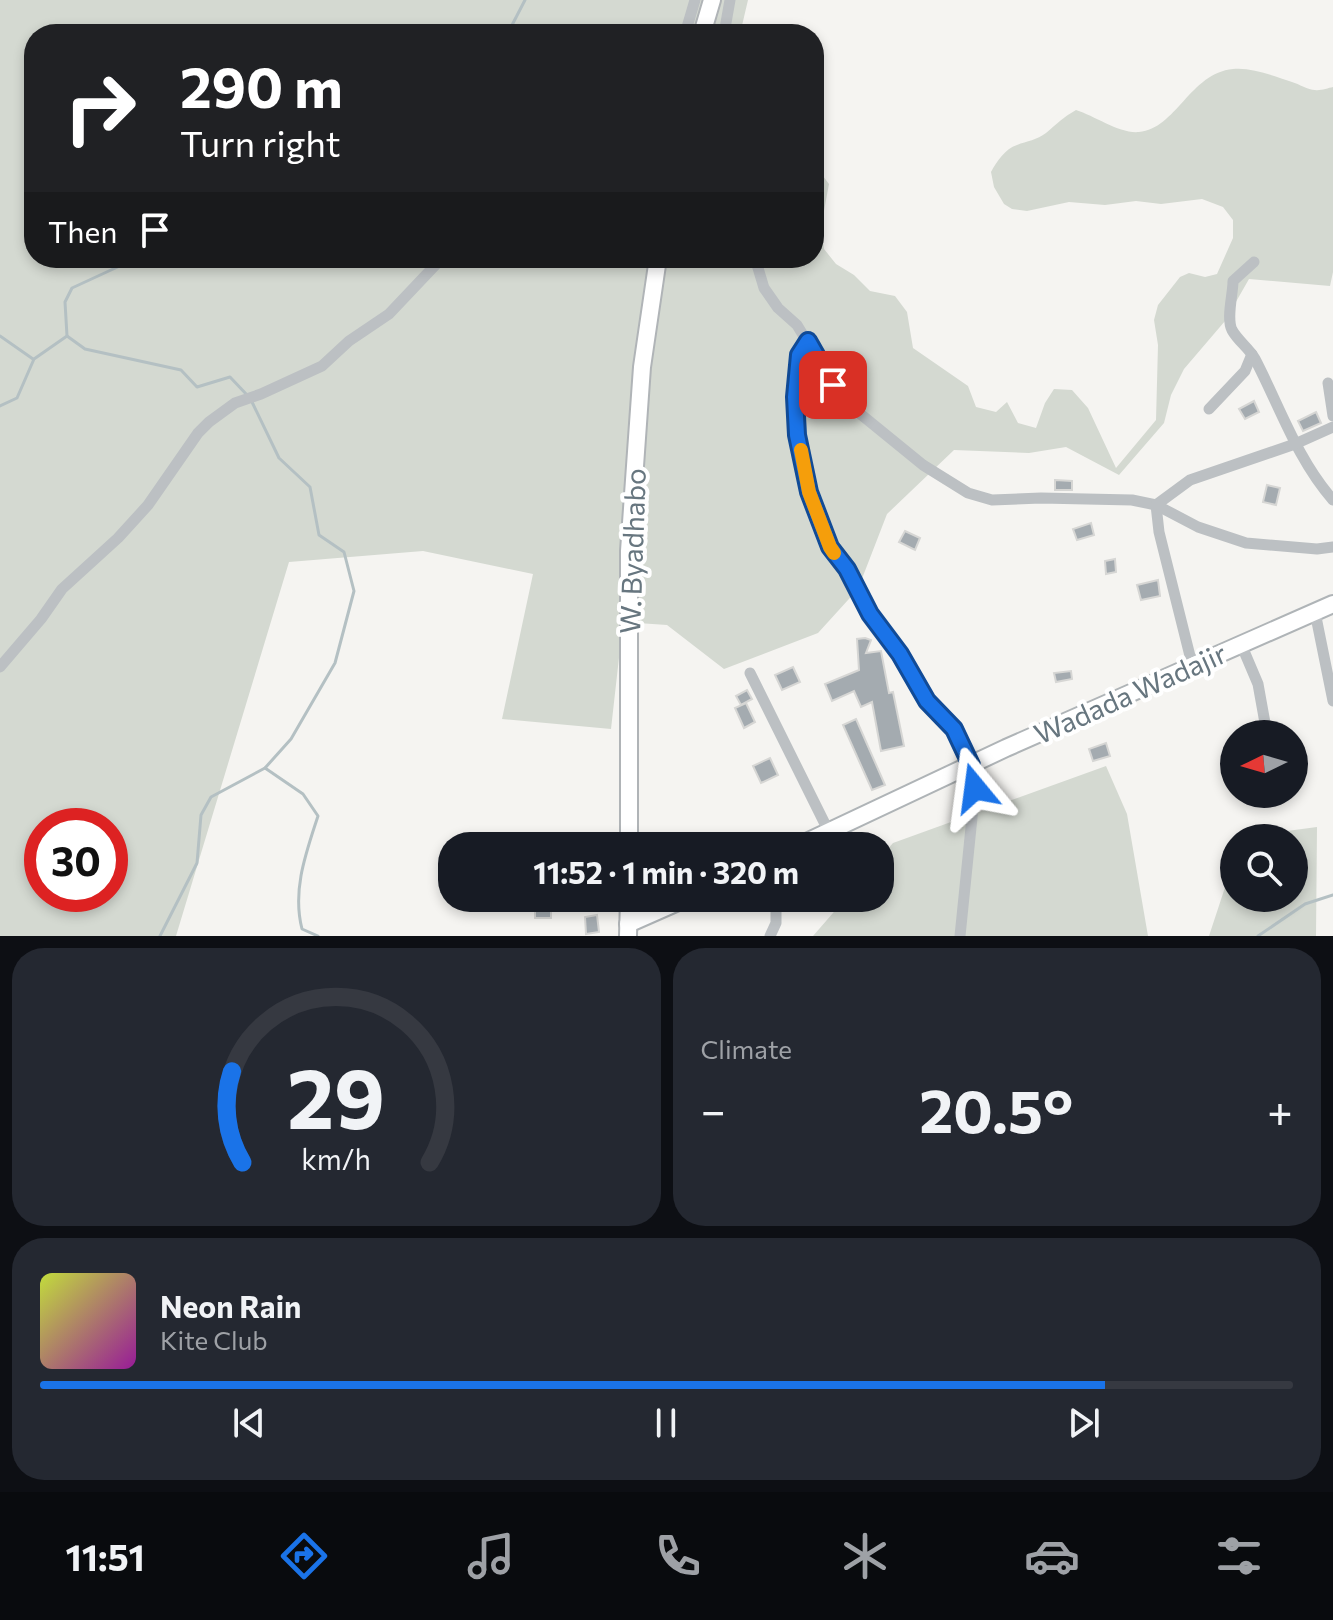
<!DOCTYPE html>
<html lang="en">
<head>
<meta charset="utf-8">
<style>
  body { margin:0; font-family:Commissioner,sans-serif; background:#242831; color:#f1f3f6; height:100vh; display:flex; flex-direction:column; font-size:30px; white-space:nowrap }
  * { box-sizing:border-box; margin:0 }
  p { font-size:26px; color:#9ea1a6 }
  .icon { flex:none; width:44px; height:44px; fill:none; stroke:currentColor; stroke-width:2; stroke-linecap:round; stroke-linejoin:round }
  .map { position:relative; height:936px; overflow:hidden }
  .drawer { display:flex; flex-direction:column; gap:12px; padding:12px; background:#0d0f14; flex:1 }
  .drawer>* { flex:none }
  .guide { position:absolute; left:24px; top:24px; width:800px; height:244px; border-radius:32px; box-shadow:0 4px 12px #0003; background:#202124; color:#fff; overflow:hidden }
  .needle { width:52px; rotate:265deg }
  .fabs { position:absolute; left:1220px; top:720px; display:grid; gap:16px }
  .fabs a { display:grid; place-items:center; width:88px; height:88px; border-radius:50%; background:#171b24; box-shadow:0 4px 12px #0003; font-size:40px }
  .speed { position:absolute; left:24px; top:808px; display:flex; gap:16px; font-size:40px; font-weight:700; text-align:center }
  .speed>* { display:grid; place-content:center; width:104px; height:104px; border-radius:50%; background:#171b24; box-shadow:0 4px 12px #0003; line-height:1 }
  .speed .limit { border:12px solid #d22; background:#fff; color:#111 }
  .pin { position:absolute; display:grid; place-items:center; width:68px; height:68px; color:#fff; margin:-34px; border-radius:16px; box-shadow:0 4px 12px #0006 }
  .me { position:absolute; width:88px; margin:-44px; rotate:344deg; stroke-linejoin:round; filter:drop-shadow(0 0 6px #0008) }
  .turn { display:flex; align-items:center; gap:28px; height:168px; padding:0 24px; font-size:36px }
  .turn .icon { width:104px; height:104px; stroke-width:2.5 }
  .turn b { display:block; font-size:56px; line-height:68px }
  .then { display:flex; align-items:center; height:76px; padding:0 24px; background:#0003; gap:16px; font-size:30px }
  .big { font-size:60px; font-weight:700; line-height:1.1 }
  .drawer .card { flex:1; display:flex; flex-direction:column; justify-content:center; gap:12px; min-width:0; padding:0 28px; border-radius:32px; background:#242831 }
  .drawer .dial { align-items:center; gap:0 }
  .dial svg { height:208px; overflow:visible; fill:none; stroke:#363941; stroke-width:7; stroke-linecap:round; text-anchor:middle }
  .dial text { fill:#f1f3f6; stroke:none }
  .song { display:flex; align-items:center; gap:24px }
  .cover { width:96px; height:96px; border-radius:12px; background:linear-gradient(135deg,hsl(70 70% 55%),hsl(300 70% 35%)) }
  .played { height:8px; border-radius:4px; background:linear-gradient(90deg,#1a73e8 85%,#363941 85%) }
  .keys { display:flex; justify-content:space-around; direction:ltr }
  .heat { display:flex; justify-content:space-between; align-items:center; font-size:44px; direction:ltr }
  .drawer .tiles { flex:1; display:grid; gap:12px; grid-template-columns:1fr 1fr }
  .card:last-child { grid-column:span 2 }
  .trip { position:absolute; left:438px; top:832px; width:456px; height:80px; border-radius:32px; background:#171b24; box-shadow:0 4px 12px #0003; font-weight:700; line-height:80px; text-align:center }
  .menu { display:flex; height:128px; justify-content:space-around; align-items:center; background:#090b0e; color:#9ea1a6 }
  .menu .icon { width:56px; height:56px }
  .menu .on { color:#1a73e8 }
  .menu b { font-size:36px; color:#f1f3f6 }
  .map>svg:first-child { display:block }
</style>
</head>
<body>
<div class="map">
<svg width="1333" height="936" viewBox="0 0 1333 936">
  <rect width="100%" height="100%" fill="#f5f4f1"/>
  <g fill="#d4d9d1" fill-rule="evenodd">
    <path d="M0,0H748L740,34H34V258H814V172H820L829,184L821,227L824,249L836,264L854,275L870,291L895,296L907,312L913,348L968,386L976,407L996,412L1007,402L1018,423L1036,428L1045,403L1054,389L1072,390L1088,408L1116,468L1156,420L1158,345L1154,320L1158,305L1180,277L1189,273L1205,277L1217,274L1233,238V220L1223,207L1202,199L1161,204L1136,201L1105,205L1069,202L1027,211L1012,209L1004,204L994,187L991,172C997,161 1005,149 1017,145C1027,141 1037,140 1046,133C1058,123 1062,118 1076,110C1095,116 1120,134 1139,132C1176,129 1190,73 1233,69C1251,67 1274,76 1292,82C1299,84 1308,90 1315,90C1320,91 1328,88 1333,87V272L1330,286L1249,279L1225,321L1184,369L1171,395L1164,423L1119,475L1066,447L1029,453L954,450L887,514L858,589L818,633L724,669L667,625L623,622L611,729L502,719L533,574L423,551L289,562L176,936H0ZM42,826H110V894H42Z"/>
    <polygon points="1106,766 1127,814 1148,936 813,936 846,898 880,898 880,858 893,843"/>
    <polygon points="1317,827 1316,936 1209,936 1234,860 1234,898 1294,898 1294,838 1241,837"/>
  </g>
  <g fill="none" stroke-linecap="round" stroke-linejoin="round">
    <g stroke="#b4c0c3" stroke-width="3">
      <polyline points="408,34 437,26 480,34"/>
      <polyline points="498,34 510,29 525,0"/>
      <polyline points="0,336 33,359"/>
      <polyline points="67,336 85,349 181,370 197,387 230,377 248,396"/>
      <polyline points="0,406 17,398 34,359 67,336 65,302 72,288 124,264 128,258"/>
      <path d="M265,768L303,794L318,816C306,853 292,890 302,929L318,936"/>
      <polyline points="160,936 197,863 201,815 211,797 265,768 291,739 335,663 354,591 344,552 319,535 310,487 279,458 252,402"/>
      <polyline points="1258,936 1305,904 1333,895"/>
    </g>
  </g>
  <g fill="#a4abb0" stroke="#d6d6d4" stroke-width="2">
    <polygon points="1254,401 1259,412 1245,419 1239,409"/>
    <polygon points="1316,412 1321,423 1303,431 1298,421"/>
    <polygon points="1055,480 1072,481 1072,490 1055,490"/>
    <polygon points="1267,485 1280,488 1276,505 1263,502"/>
    <polygon points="1091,523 1094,535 1077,540 1073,529"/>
    <polygon points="905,531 920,538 915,550 899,542"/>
    <polygon points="1115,559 1116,572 1106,574 1105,561"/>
    <polygon points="1158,580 1160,596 1141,600 1137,585"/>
    <polygon points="865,638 871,640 866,653 881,651 889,693 893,692 904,746 881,751 872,702 861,707 854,691 832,701 825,684 859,670 857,639"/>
    <polygon points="793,667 800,682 782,690 775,675"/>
    <polygon points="1071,671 1072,679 1056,682 1054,673"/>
    <polygon points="747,690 752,699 741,705 736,696"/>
    <polygon points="746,703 755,722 744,728 735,708"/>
    <polygon points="856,719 885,785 872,790 843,725"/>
    <polygon points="1106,743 1110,756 1093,761 1089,749"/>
    <polygon points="770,758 778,775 761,783 753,766"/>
    <rect x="535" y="908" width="16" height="10"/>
    <polygon points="597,915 599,932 586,934 585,917"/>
  </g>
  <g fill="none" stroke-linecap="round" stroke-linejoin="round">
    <g stroke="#afb4b7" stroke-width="20">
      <g id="secondary">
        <polyline points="798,846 1006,748 1333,604"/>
        <polyline points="628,924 687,898"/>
      </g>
    </g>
    <g stroke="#b0b4b7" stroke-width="20">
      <g id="primary">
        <polyline points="702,34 712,0"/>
        <polyline points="629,846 629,551 642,367 658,258"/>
        <polyline points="628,936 629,898"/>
      </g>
    </g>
    <g stroke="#bcc0c3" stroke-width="11">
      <polyline points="685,34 695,0"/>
      <polyline points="724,34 730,0"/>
      <polyline points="755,258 764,288 778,308 797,325 842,399 923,465 968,493 992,500 1041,498 1132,500 1156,505 1198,527 1246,543 1317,549 1333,547"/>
      <path d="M1254,262L1233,281C1233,295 1226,318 1232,330C1238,341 1249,348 1255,359C1280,407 1297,459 1333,500"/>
      <polyline points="808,341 799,355 798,369 795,397 797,435 809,492 830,547 847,569 870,614 900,654 927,701 954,729 971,765 975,788 960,936"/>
      <polyline points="1328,383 1333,416"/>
      <polyline points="1209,409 1245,371 1252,354"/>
      <polyline points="1315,612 1333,701"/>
      <polyline points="1241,644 1258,684 1267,734"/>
      <polyline points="1192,664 1159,532 1156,505 1190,480 1295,444 1333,427"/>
      <polyline points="0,667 41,619 62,589 118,538 148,505 198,433 209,422 235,403 261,394 322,366 349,341 389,314 442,258"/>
      <polyline points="750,673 829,832"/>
      <polyline points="770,936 776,923 776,898"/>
    </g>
    <use href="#secondary" stroke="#fff" stroke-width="16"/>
    <use href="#primary" stroke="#fff" stroke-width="16"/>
  </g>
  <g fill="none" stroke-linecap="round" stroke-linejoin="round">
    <g stroke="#114b97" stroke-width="20">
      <polyline id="route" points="833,385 808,341 799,355 795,397 797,435 809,492 830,547 847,569 870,614 900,654 927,701 954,729 971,765 975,788"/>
    </g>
    <use href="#route" stroke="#1a73e8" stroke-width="14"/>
    <polyline stroke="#f59e0b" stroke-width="14" points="801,450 809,492 830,547 834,553"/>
  </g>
  <g text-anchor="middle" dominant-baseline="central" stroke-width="8" stroke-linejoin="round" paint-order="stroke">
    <g font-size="28" fill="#67767f" stroke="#fff">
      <text transform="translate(632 551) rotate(-88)">W. Byadhabo</text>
      <text transform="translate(1130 693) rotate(-24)">Wadada Wadajir</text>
    </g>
  </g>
</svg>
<div class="fabs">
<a><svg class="needle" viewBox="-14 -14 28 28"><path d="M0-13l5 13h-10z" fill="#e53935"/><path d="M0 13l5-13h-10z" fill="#9ea1a6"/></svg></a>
<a><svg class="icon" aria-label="search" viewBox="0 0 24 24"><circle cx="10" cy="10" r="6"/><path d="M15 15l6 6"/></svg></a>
</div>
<div class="speed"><div class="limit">30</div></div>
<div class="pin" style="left:833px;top:385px;background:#d93025"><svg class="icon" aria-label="arrive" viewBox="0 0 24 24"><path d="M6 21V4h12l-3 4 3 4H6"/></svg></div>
<svg class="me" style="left:975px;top:788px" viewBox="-20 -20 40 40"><path d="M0-17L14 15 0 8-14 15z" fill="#1a73e8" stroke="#fff" stroke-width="4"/></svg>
<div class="trip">11:52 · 1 min · 320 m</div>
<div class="guide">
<div class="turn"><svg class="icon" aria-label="right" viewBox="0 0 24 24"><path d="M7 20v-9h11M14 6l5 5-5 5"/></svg><div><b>290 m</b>Turn right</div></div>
<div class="then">Then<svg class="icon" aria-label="arrive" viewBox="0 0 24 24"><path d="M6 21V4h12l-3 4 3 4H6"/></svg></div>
</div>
</div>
<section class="drawer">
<div class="tiles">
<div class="card dial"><svg viewBox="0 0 100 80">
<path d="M14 69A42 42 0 1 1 86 69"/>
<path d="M14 69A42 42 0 0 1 10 34" stroke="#1a73e8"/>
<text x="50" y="56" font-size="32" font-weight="700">29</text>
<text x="50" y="72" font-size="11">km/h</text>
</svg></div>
<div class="card"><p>Climate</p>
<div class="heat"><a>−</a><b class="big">20.5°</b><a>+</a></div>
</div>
<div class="card">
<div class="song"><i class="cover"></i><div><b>Neon Rain</b><p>Kite Club</p></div></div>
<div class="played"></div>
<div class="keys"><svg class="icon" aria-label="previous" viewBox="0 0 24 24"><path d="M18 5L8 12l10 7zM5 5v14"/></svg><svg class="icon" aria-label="pause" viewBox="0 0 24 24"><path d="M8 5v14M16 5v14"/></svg><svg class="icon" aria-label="next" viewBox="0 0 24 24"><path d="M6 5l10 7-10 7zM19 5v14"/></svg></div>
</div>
</div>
</section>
<nav class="menu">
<b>11:51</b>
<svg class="icon on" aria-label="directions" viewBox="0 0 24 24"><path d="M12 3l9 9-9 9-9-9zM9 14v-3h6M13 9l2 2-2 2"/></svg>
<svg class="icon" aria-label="music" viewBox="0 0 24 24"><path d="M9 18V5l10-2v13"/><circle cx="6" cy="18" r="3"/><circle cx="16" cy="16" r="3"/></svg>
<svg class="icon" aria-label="phone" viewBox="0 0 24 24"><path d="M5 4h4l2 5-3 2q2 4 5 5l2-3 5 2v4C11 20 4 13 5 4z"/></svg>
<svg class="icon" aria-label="climate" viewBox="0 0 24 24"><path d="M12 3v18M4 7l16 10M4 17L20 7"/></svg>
<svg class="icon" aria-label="car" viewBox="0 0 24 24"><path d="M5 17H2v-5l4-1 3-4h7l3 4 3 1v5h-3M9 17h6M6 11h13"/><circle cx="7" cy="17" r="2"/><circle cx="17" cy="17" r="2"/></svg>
<svg class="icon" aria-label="filters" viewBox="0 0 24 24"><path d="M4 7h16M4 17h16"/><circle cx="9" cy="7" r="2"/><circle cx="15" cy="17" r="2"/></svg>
</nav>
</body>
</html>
